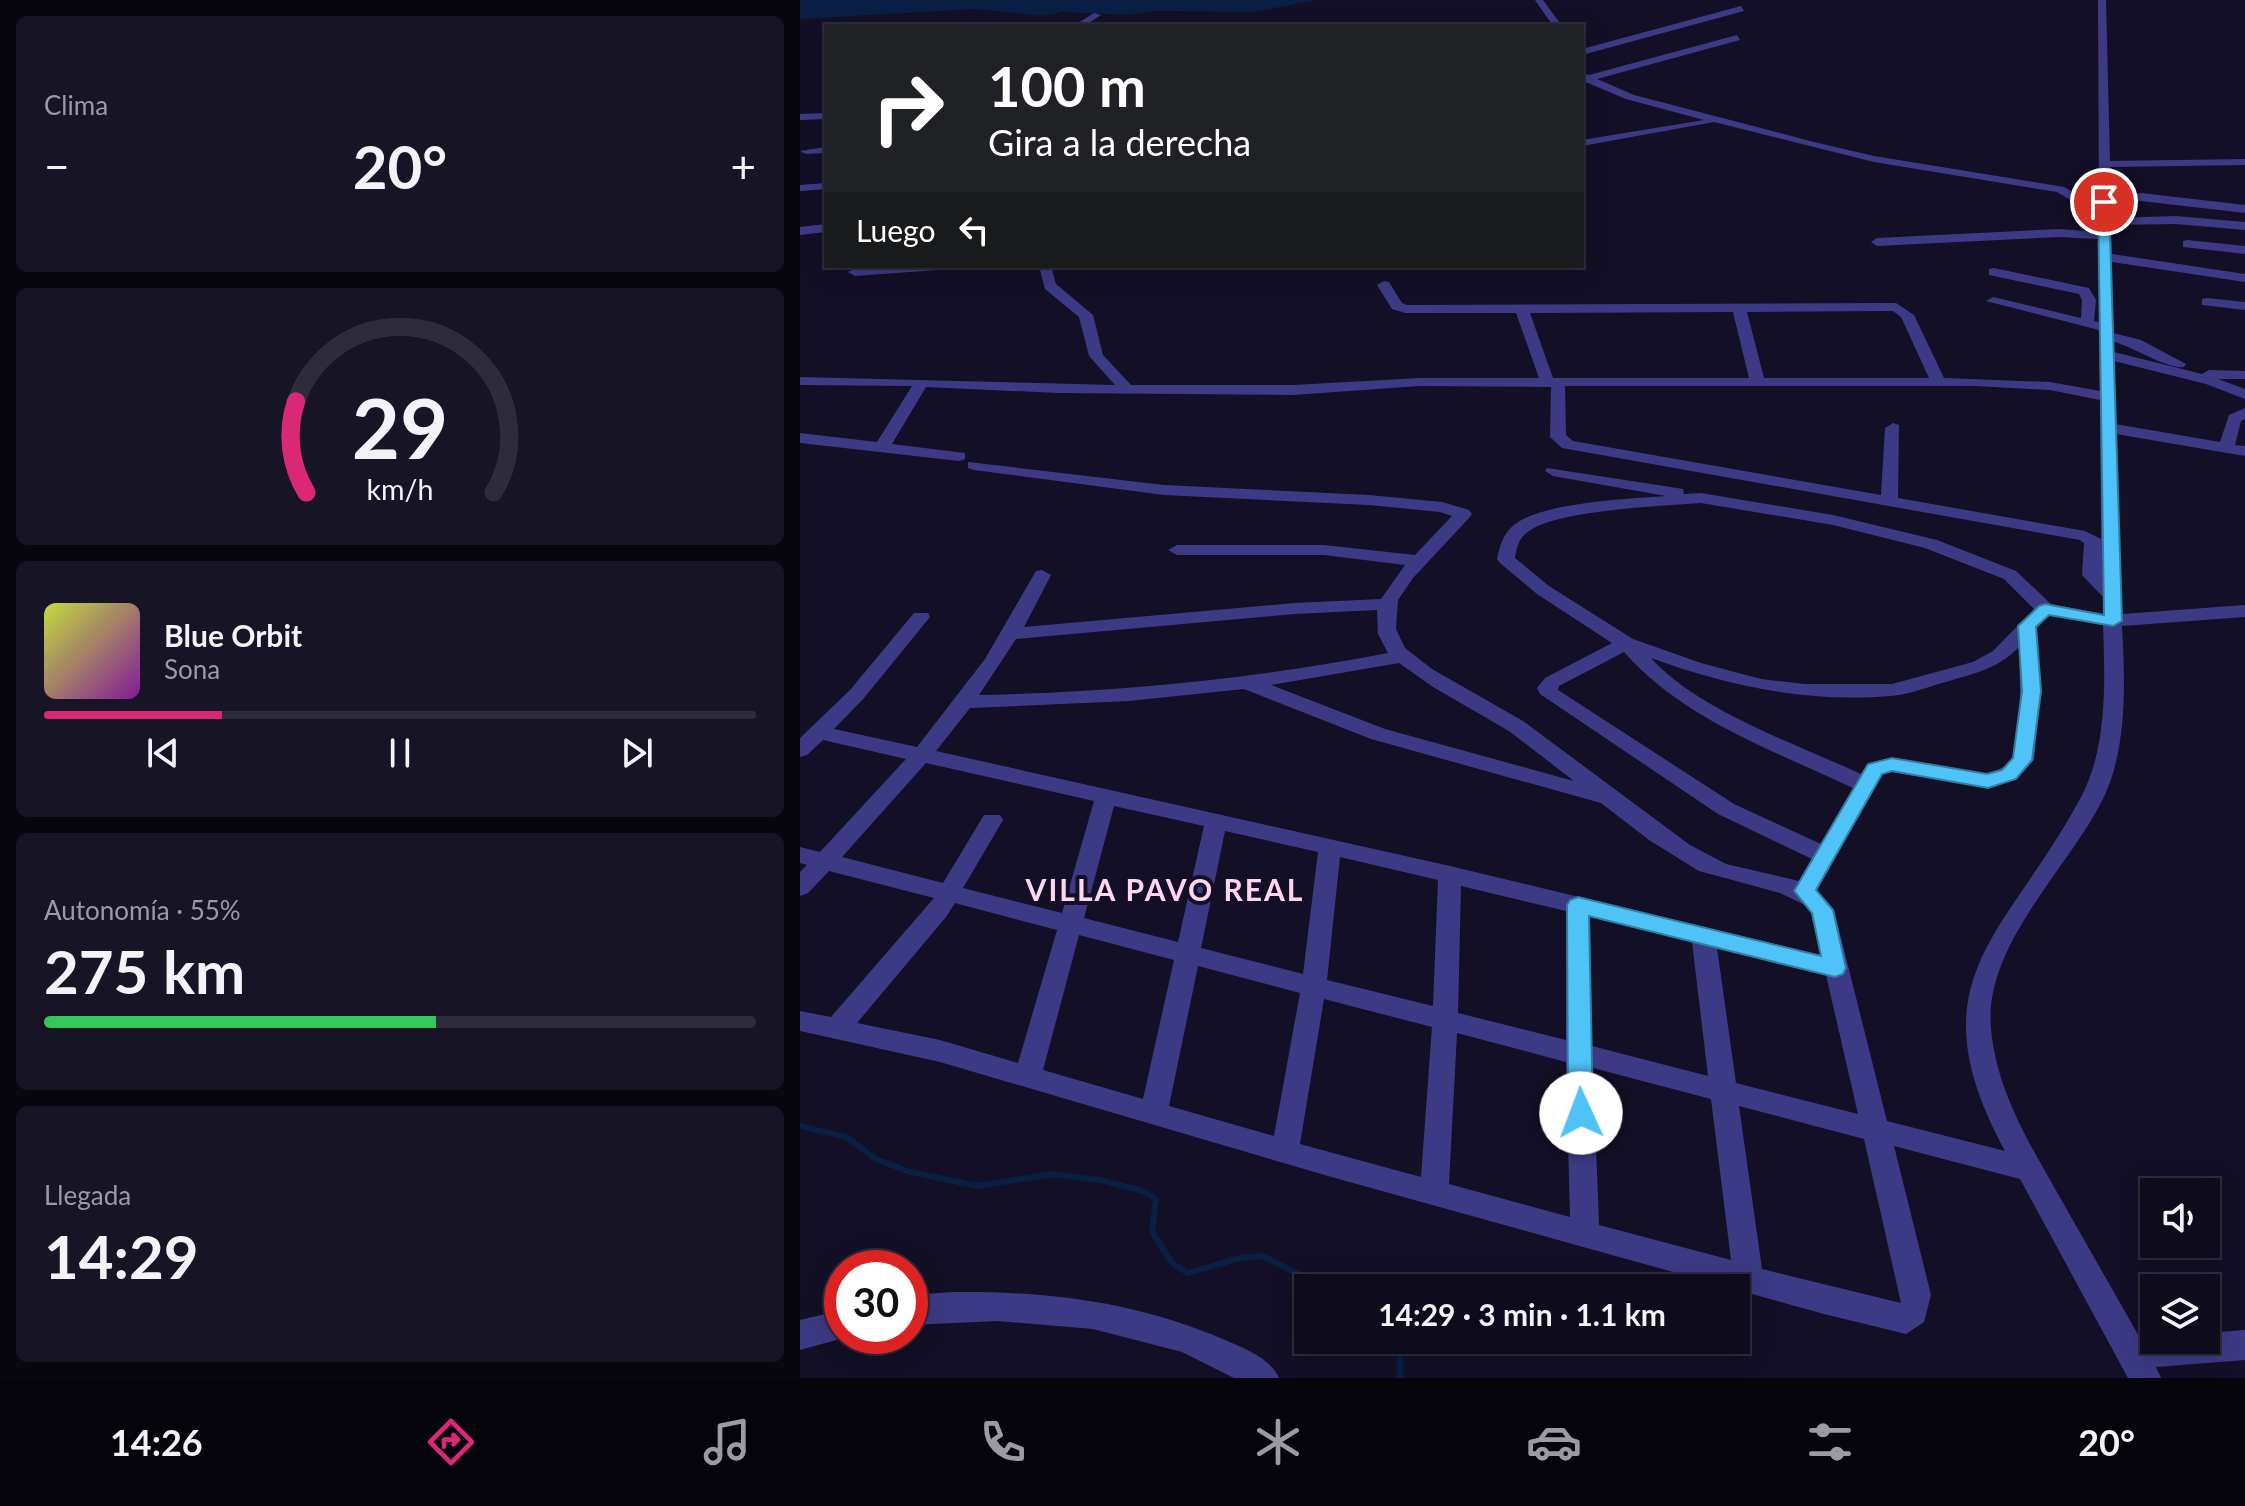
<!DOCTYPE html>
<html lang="es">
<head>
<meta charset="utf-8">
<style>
  body { margin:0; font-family:Lato,sans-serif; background:#171425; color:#f1f3f6; height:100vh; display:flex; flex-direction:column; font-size:30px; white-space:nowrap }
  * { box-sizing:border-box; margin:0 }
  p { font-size:26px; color:#9b9ba3 }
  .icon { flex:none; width:44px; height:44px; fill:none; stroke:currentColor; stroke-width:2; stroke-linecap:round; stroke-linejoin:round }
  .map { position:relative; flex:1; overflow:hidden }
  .panel { display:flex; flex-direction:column; gap:16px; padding:16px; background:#08060f; width:800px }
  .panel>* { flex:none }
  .banner { position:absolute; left:24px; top:24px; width:760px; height:244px; border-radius:0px; box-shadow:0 4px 20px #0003,0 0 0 2px #2e2b3b; background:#202124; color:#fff; overflow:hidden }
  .fabs { position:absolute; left:1340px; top:1178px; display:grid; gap:16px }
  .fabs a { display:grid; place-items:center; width:80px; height:80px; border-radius:0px; background:#0e0b1c; box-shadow:0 4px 20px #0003,0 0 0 2px #2e2b3b; font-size:40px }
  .speed { position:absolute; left:24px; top:1250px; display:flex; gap:16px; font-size:40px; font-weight:700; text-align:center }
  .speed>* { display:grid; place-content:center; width:104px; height:104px; border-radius:50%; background:#0e0b1c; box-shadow:0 4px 20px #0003,0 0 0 2px #2e2b3b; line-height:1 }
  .speed .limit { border:12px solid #d22; background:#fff; color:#111 }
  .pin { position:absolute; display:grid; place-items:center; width:68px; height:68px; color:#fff; margin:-34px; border:4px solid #fff; border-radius:50%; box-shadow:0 2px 8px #0007 }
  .me { position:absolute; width:88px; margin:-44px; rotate:358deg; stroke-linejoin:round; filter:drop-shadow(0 0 6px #0008) }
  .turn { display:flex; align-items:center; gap:28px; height:168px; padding:0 32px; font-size:36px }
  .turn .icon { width:104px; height:104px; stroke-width:2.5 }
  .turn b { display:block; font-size:56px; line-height:68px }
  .then { display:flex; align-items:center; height:76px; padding:0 32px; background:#0003; gap:16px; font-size:30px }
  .big { font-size:60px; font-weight:700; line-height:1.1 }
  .panel .tile { flex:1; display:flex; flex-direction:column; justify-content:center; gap:12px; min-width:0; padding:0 28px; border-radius:12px; background:#171425 }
  .panel .dial { align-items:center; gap:0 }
  .dial svg { height:208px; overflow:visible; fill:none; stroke:#2e2b3b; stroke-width:7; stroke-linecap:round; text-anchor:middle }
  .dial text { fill:#f1f3f6; stroke:none }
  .song { display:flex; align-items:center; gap:24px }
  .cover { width:96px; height:96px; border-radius:12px; background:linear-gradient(135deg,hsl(70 70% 55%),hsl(290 70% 35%)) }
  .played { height:8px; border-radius:4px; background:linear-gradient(90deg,#db2777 25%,#2e2b3b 25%) }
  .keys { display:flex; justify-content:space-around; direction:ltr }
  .heat { display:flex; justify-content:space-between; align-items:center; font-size:44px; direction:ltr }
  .charge { height:12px; border-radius:6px; background:linear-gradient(90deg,#34c759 55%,#2e2b3b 0) }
  .trip { position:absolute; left:494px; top:1274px; width:456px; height:80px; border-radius:0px; background:#0e0b1c; box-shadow:0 4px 20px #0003,0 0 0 2px #2e2b3b; font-weight:700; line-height:80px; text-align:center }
  .tabs { display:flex; height:128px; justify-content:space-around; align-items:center; background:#06040b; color:#9b9ba3 }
  .tabs .icon { width:56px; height:56px }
  .tabs .current { color:#db2777 }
  .tabs b { font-size:36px; color:#f1f3f6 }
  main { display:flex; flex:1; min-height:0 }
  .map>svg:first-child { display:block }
</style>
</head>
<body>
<main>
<section class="panel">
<div class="tile"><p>Clima</p>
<div class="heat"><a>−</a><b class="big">20°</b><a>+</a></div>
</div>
<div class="tile dial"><svg viewBox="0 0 100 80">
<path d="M14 69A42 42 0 1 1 86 69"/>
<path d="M14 69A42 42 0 0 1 10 34" stroke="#db2777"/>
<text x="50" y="56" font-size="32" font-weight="700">29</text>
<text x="50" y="72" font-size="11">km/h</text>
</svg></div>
<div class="tile">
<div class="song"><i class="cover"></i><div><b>Blue Orbit</b><p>Sona</p></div></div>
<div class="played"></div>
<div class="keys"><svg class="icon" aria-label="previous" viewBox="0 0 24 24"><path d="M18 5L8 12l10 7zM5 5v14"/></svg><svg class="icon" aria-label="pause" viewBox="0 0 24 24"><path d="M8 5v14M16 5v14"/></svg><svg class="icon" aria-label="next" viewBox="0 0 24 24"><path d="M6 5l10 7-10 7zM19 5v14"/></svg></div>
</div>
<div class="tile"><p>Autonomía · 55%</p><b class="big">275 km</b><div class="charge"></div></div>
<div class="tile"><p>Llegada</p><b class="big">14:29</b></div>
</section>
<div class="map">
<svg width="1445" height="1378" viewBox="0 0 1445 1378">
  <rect width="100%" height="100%" fill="#130f26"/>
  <polygon fill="#0a1f44" points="0,0 516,0 455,12 353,11 328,15 263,12 241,16 177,9 0,19"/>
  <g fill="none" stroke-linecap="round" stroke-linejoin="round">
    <g stroke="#0a1f44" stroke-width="6">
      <polyline points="0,1126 46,1137 76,1159 110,1172 178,1186 252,1174 300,1180 343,1191 356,1199 352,1232 373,1264 388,1273 440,1258 463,1256 526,1288"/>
      <polyline points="586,1340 600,1354 600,1378"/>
    </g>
    <g fill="#3d3a85" fill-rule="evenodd">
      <polygon points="735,0 743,0 762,26 753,26"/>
      <path d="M1298,0H1306L1310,161L1445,159V165L1310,167V198L1341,193L1445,205V213L1341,201L1311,205V218L1376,216L1445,222V230L1376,224L1311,225L1312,254L1445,274V282L1312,262L1313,333L1341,340L1386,364L1384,367C1366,369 1334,347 1314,342V352L1402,374L1409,370L1445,371V379H1418L1445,389V399L1406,384L1314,361L1315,424L1420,442L1429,415L1445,408V419L1441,421L1435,445L1445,446V456L1316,434L1322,614L1445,605V617L1322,626C1325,682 1328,747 1303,799C1268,869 1183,946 1191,1029C1197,1093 1231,1146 1262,1201C1288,1247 1314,1292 1340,1338L1406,1340V1333L1445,1330V1360L1356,1367L1361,1378H1328L1220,1179L1094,1146L1131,1295L1124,1322L1106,1334L1024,1314L528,1176L140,1062L0,1031V1011L31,1017L134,898L29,871L8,893L0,896V872L7,865L0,863V847L20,852L106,759L23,740L7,755L0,757V738L50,690L114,613H128L130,617L64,698L34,729L117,747L185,659L236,571L242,570L251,575L224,627L494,603L581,599L605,565L524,555H377L368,550L377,545H524L615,555L652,516L640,512L569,505L364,495L174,470L168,468V462L364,485L569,495L642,502L669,510L672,514L669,518L613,578L598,600L596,629L605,648L632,669L723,721L890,845L926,864L999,881L1012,859L918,814L740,694L737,688L745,678L812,643L737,594L700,563L697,559C700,544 704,531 718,522C750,502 827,499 866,496L753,476L745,471L747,468L877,488L883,489L884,494L901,493L1033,515L1137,540L1216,571L1251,604L1303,614V597L1282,575L1284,543L1280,540L762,448L750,437L751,387L620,386L493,395L259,393L126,387L92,444L165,453V459L159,461L0,443V433L77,442L112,386L0,385V377L315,385L289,356L279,317L245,289L239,266H251L256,284L293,315L303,355L331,385H493L620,378H739L716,313H605L592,309L577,285L584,281L589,282L602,303L607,305L1096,303L1114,315L1144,378L1250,382L1300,391L1299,330L1186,301L1193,297L1281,318L1282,300L1279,294L1189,275V269L1194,268L1289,288L1296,300L1294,321L1299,322V239L1259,237L1077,246L1071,242L1077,238L1259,229L1299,232V217L1257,192L1074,162L914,122L782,146V140L904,120L826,99L783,81L782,73L789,75L937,35L940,40L797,79L834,95L1014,142L1074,156L1264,187L1299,206ZM1093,311L1101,317L1129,378H964L947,312ZM933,312L949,378H753L730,313ZM765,386H1176L1250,390L1300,400L1301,539L1285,531L1098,498L1099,425L1093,423L1085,428L1081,495L773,441L766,435ZM901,503L1033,525L1125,548L1204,579L1234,609L1193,651L1173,662L1092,684H1005L961,679L901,663L833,639L749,586L715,558C717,546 719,538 729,531C758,510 862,506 901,503ZM577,610L578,634L588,653C453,679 317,692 179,695L216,639L494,614ZM1249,615L1303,625C1305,681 1308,748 1280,799C1205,938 1112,979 1205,1151L1087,1121L1034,910L1017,890L1083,774L1092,772L1188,788L1217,779L1234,760L1241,691L1237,628ZM1219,647C1220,674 1222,732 1213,756C1209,767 1197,770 1187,774L1092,758L1067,764L1061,774C996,744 899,711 851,658C928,686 1007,703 1090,696C1109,695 1130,686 1149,681C1176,673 1199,668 1219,647ZM824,652C884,720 973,750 1053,788L1021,844L934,804L758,690L759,686ZM599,663L633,687L709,731L774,781L585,729L471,685ZM444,689L571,739L801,803L849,840L899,871L980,893L1005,905L1011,913L1021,955L650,866L136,751L170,708L329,701ZM126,763L294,801L262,913L163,888L203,820L200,815H184L143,883L42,857ZM314,806L404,826L378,942L284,918ZM425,831L518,852L503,974L401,948ZM540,857L638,880L633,1006L527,980ZM661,886L766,911V1040L658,1013ZM155,903L257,930L218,1063L140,1040L57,1023L146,917ZM790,917L892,942L908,1076L792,1046ZM279,935L374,960L343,1099L243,1070ZM917,948L1026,975L1058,1114L936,1083ZM398,966L500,993L474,1136L369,1106ZM524,999L632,1027L621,1177L500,1144ZM657,1033L766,1062L770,1217L649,1184ZM793,1068L911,1099L931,1260L799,1225ZM939,1106L1064,1139L1101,1303L962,1269Z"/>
      <polygon points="941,6 944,11 782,55 782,49"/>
      <polygon points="294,13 301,15 284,26 273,26"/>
      <polygon points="26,113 26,119 0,120 0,114"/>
      <polygon points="26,147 26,153 6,154 0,151"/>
      <polygon points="26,183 26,189 0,191 0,185"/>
      <polygon points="26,224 26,232 0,235 0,227"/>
      <polygon points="1387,240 1445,246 1445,254 1383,247 1383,241"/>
      <polygon points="84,266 143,266 137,270 55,276 48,272 55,268"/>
      <polygon points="1407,298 1445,302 1445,310 1402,305 1402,299"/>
      <path d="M153,1292C248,1291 337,1302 425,1340C444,1348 471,1359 479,1378H434L382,1352L293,1329L198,1321L110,1325V1295Z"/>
      <polygon points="42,1310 42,1336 51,1336 0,1350 0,1320"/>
    </g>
  </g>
  <polygon fill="#4fc3f7" stroke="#337fa1" stroke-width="2" points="1304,199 1309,202 1322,621 1313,626 1249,615 1236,627 1241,691 1232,760 1216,779 1188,788 1092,771 1082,774 1016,890 1033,910 1046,968 1043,974 1035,977 789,916 793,1113 790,1121 781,1124 772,1121 768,1113 767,905 770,900 778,897 1021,956 1012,913 994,891 1068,764 1092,758 1187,774 1202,770 1213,758 1222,691 1218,626 1239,606 1245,604 1304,615 1298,202"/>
  <g text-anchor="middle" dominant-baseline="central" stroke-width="8" stroke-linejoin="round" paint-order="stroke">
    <g font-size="30" font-weight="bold" letter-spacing="2" fill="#ffd6f0" stroke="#130f26">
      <text x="365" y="889">VILLA PAVO REAL</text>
    </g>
  </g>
</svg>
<div class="fabs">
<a><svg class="icon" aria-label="sound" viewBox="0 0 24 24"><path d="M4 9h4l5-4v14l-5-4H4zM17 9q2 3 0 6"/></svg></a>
<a><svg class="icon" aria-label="layers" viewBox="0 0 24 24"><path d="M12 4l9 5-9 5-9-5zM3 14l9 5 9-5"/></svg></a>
</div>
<div class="speed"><div class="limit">30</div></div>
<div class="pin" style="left:1304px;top:202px;background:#d93025"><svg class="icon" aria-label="arrive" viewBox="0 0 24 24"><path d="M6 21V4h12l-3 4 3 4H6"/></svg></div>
<svg class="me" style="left:781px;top:1113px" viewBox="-20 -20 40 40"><circle r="19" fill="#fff"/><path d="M0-13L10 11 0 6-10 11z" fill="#4fc3f7"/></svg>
<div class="trip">14:29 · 3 min · 1.1 km</div>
<div class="banner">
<div class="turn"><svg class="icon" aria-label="right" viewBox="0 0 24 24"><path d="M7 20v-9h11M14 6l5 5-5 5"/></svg><div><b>100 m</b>Gira a la derecha</div></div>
<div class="then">Luego<svg class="icon" aria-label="left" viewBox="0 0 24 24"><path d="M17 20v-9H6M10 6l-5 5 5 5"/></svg></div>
</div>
</div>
</main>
<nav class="tabs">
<b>14:26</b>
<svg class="icon current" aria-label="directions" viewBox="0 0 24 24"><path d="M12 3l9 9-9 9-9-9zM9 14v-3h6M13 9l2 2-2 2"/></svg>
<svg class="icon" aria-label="music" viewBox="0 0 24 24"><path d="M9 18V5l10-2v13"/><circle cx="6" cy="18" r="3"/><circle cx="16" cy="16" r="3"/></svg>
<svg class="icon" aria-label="phone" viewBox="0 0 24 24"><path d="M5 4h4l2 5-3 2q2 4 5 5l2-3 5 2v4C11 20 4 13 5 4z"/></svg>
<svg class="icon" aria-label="climate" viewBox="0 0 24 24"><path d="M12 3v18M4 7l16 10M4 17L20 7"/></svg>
<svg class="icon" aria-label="car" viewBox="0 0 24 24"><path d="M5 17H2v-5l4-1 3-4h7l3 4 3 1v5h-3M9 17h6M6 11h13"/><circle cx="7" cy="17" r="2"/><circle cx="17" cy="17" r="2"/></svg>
<svg class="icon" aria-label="filters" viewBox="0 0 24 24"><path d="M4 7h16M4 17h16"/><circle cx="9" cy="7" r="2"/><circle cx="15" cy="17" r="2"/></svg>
<b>20°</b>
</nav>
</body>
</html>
